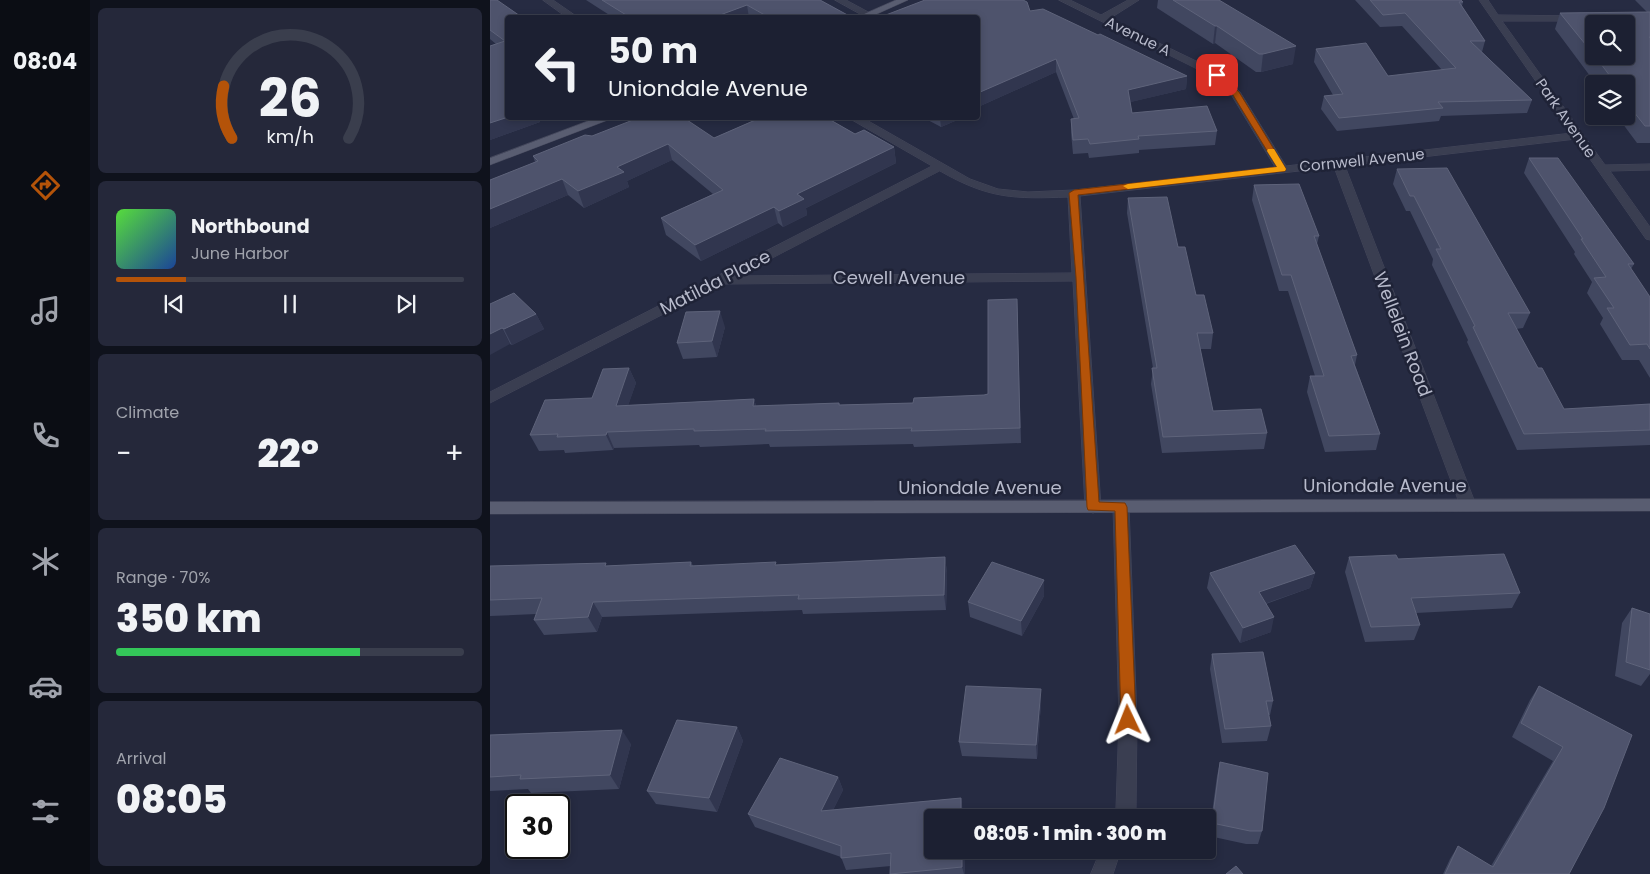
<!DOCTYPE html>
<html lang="en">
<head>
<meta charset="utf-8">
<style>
  body { margin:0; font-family:Poppins,sans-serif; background:#25283a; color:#f1f3f6; height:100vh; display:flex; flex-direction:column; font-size:19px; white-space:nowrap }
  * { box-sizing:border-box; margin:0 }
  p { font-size:16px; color:#a0a3ac }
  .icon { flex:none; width:28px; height:28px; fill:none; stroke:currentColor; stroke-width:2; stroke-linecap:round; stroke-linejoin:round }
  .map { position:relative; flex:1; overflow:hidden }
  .sheet { display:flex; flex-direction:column; gap:8px; padding:8px; background:#0f121c; width:400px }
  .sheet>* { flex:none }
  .banner { position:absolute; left:15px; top:15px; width:475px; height:105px; border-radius:5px; box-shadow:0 2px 8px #0003,0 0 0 1px #3a3e4d; background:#1c2032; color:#f1f3f6; overflow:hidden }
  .fabs { position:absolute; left:1095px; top:15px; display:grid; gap:10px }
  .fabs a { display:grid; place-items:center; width:50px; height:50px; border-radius:5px; background:#1c2032; box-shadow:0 2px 8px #0003,0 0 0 1px #3a3e4d; font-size:25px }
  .speed { position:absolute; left:15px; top:794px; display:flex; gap:10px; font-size:25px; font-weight:700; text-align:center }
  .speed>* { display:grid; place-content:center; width:65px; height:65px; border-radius:50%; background:#1c2032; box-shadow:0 2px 8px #0003,0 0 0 1px #3a3e4d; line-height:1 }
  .speed .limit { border:2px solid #111; border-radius:8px; background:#fff; color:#111 }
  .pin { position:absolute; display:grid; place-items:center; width:42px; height:42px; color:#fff; margin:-21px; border-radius:10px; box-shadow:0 2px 8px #0006 }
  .me { position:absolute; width:55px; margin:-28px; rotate:358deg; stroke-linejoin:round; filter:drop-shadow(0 0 4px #0008) }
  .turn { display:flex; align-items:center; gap:18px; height:105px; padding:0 20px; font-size:22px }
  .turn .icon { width:65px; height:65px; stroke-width:2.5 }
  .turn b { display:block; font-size:35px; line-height:42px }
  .big { font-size:38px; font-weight:800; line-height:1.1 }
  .sheet .card { flex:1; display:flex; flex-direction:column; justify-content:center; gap:8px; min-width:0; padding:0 18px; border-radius:8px; background:#25283a }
  .sheet .dial { align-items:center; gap:0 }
  .dial svg { height:130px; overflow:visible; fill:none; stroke:#3a3e4d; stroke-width:7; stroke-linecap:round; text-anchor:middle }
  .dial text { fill:#f1f3f6; stroke:none }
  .song { display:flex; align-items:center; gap:15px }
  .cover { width:60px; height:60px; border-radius:8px; background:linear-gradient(135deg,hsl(110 70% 55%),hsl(220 70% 35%)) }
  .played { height:5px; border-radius:2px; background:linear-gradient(90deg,#b45309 20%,#3a3e4d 20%) }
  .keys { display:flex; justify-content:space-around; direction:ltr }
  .heat { display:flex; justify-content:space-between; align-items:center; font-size:28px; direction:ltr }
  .charge { height:8px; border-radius:4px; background:linear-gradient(90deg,#34c759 70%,#3a3e4d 0) }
  .trip { position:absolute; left:434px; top:809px; width:292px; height:50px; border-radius:5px; background:#1c2032; box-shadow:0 2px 8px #0003,0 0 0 1px #3a3e4d; font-weight:800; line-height:50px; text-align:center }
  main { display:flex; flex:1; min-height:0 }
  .tabs { display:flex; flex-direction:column; width:90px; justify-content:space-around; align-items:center; background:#0b0d14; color:#a0a3ac }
  .tabs .icon { width:35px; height:35px }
  .tabs .selected { color:#b45309 }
  .tabs b { font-size:22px; color:#f1f3f6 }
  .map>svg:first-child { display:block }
</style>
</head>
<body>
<main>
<nav class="tabs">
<b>08:04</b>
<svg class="icon selected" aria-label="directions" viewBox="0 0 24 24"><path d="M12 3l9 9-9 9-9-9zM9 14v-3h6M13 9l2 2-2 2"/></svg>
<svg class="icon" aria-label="music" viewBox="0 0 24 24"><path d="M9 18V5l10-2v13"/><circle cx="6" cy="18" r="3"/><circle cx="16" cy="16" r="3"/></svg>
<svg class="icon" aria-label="phone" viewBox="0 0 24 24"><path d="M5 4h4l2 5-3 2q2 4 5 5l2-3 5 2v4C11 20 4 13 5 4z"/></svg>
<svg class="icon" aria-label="climate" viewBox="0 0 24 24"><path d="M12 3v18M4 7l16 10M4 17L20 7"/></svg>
<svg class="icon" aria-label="car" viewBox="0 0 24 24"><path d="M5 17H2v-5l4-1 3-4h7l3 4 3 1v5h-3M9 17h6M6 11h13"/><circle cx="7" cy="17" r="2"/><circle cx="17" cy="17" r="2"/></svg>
<svg class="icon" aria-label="filters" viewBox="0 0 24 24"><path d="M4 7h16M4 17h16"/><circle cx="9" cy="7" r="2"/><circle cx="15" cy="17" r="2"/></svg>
</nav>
<section class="sheet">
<div class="card dial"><svg viewBox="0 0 100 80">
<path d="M14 69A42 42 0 1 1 86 69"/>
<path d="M14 69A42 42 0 0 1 9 37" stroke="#b45309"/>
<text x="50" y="56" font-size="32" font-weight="700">26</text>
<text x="50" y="72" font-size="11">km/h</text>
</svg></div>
<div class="card">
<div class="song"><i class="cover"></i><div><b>Northbound</b><p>June Harbor</p></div></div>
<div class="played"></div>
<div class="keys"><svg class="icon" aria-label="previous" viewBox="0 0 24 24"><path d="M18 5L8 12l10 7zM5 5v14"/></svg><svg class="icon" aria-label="pause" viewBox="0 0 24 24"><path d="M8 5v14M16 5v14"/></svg><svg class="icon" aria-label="next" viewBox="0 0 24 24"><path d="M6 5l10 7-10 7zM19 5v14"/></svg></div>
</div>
<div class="card"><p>Climate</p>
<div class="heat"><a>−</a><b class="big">22°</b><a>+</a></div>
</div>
<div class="card"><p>Range · 70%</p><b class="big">350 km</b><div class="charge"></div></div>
<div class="card"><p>Arrival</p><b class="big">08:05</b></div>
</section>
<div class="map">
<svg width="1160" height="874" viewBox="0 0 1160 874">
  <rect width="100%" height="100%" fill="#262b42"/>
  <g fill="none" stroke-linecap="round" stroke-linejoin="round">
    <g stroke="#44475b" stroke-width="1">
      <g id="minor">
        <polygon points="53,0 63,0 89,18 78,18"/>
        <polygon points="345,0 356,0 382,14 380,16 374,16"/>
        <path d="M569,0H580L611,15L638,0H649L619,19L731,73L750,92L796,166L1082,133L989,0H998L1008,15L1092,16L1094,18L1089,21H1012L1115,165L1160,164V170L1120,171L1160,227V240L1156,239L1086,139L855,166L986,505L984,509L978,511L972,509L970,505L844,167L590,196L611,507L609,511L603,513L597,511L595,507L583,281L232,284L0,403V392L442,166L362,120L361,118H373L480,179L508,189L538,192L584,190L785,167L742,96L723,77ZM450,171C499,199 524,199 578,197L582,273L248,276Z"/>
        <polygon points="631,501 637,503 639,507 647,720 646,809 643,818 623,818 626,809 629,720 623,507 625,503"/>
        <polygon points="611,850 631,850 623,874 601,874"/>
      </g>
    </g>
    <g stroke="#44475b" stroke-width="1">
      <g id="major">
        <polygon points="406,0 418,0 378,18 365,18"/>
        <polygon points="106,118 119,118 118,120 0,165 0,158"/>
        <polygon points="1160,499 1160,511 0,514 0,502"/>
      </g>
    </g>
    <use href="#minor" fill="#3a3e51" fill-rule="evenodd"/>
    <use href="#major" fill="#595d71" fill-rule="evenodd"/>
  </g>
  <g fill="#414760" fill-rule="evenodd">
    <polygon points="0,0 18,18 50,122 0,140 0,46 6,44 0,39"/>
    <polygon points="96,0 330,0 363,18 124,18"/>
    <polygon points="668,0 729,0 803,64 771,72 766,72 725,43 723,44 667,8"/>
    <polygon points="865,0 971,0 973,2 972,6 995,41 992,52 1042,100 1037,113 951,116 949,121 847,131 831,109 834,96 843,95 824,62 826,49 898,76 952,70 912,26 890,27"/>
    <path d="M1145,0H1160V143H1147L1127,116H1136V84H1106L1065,29L1070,13L1157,12ZM1104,24L1136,56H1104Z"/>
    <polygon points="540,11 697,76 696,89 640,102 642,113 727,131 725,145 649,150 649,153 599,158 598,153 583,154 581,133 581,119 584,119 566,72 488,107 488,18"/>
    <polygon points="269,118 337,118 365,134 404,147 406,163 316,208 317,215 293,227 288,223 211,261 176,235 171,218 223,194 182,160 137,181 139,187 94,208 78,195 0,228 0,180 45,162 43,156 102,136 224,138"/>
    <polygon points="434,118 472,118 451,127"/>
    <polygon points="1039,158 1144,264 1141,269 1160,297 1160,378 1149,360 1132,360 1110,324 1113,318 1097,293 1102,282 1084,254 1085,252 1034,173"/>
    <polygon points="907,169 1040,313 1033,328 1026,329 1048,368 1074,409 1160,404 1160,445 1027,450 977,342 978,340 942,265 943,259 920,211 916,211 903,184"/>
    <polygon points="764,185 829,236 827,244 867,355 865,365 890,434 886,450 835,452 817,392 820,376 825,376 798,291 789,291 762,200"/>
    <polygon points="638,198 688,247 706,295 723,333 721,349 710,349 723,411 777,433 774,449 672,453 661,384 663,368 637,213"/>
    <polygon points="527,299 531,443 424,447 423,444 280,447 279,444 210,447 209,445 124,448 123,450 75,453 74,450 49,451 40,435 102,398 139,368 146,383 138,405 264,399 266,406 349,403 350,405 423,403 494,395 498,394"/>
    <polygon points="0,304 46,314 54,329 22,345 20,344"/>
    <polygon points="235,327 227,357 193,359 187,343"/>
    <polygon points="455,557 457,573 456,610 313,614 312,610 112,617 107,632 54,635 44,620 46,614 0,616 0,566 117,566 201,562 203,566 287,565"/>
    <polygon points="859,557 908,559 1030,593 1022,608 926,613 930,625 924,640 875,642 855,572"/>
    <polygon points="720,573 825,573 820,588 776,604 781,632 750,643 717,588"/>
    <polygon points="554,596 532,636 480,617 478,602"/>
    <polygon points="1142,608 1160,614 1160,674 1151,686 1125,676 1132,623"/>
    <polygon points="722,654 783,701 780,715 779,715 781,726 777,741 732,743 720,669"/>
    <polygon points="1049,686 1142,735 1079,874 953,874 960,859 968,846 1001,866 1063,761 1022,737 1040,700"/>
    <polygon points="551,703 547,759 472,756 469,742"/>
    <polygon points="247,727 253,741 227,812 166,804 157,791"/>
    <polygon points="0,735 141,744 129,789 41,793 38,789 0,791"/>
    <polygon points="730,762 772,831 768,844 756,844 719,836 727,776"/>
    <polygon points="348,777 353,790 343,810 471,798 473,818 442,818 442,850 474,850 475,874 400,874 401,866 356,870 351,857 265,827 258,814"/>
  </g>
  <g fill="#31364f">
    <polygon points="257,5 259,18 222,18"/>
    <polygon points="725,26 727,26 725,43 723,44"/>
    <polygon points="806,46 803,64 771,72 773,54"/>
    <polygon points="566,59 566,72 488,107 488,93"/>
    <polygon points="697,76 696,89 637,103 638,90"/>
    <polygon points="18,118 50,118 48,118 50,122 0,140 0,123"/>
    <polygon points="450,118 472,118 451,127"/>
    <polygon points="178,144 182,160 137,181 139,187 94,208 88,191 127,167"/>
    <polygon points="404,147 406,163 316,208 317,215 293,227 289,211 307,194"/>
    <polygon points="72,179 78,195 0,228 0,209"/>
    <polygon points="284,207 288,223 211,261 205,245"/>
    <polygon points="230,311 235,327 227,357 222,341"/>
    <polygon points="46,314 54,329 22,345 14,329"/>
    <polygon points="12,328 20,344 0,355 0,334"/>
    <polygon points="139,368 146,383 133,421 126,406"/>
    <polygon points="264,399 269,415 263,406"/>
    <polygon points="117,432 124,448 123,450 116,435"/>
    <polygon points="455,557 457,573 456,610 454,595"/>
    <polygon points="825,573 820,588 765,607 769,592"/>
    <polygon points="554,580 554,596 532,636 531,621"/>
    <polygon points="103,602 112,617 107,632 98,617"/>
    <polygon points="784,617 781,632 750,643 753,628"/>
    <polygon points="551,689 551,703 547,759 546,745"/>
    <polygon points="247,727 253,741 227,812 219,798"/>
    <polygon points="132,730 141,744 129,789 120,775"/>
    <polygon points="348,777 353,790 336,824 331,811"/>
    <polygon points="471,798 473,812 473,818 471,818"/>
    <polygon points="472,850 474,850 475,874 474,874 472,867"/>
  </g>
  <g fill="#4e536c" stroke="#5e637a">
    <polygon points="0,0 7,0 33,18 18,18 18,117 0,123 0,46 15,41 0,30"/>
    <polygon points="112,0 330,0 363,18 280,18 257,5 222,18 141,18"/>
    <polygon points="435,0 533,0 537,2 540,11 553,9 608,35 610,34 697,76 638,90 642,113 717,106 727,131 648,136 649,139 600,144 598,139 583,140 581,119 589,118 566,59 488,93 488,18 388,18"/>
    <polygon points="683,0 729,0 806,46 773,54 769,54 727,26 725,26"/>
    <polygon points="880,0 971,0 973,2 969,2 995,41 980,41 1042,100 948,102 953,108 849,118 834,96 853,94 826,49 876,43 898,76 966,68 915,13 893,15"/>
    <polygon points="1160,12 1160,37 1159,37 1160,38 1160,126 1155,126 1136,102 1136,84 1122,84 1116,76 1120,76 1105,56 1136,56 1136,24 1104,24 1104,55 1070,13"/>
    <polygon points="148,118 194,118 224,138 270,118 337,118 365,134 374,130 404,147 307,194 314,199 289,211 284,207 205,245 171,218 233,190 178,144 127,167 134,172 88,191 72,179 0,209 0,180 48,161 43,156 95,135 102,136"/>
    <polygon points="1039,158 1068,158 1144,264 1138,264 1160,297 1160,349 1157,344 1140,345 1117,308 1124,308 1104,278 1116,277 1091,239 1093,239"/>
    <polygon points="957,168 1040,313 1018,313 1048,368 1052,368 1074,409 1160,404 1160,430 1034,434 983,327 985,326 946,249 951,249 924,196 920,196 907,169"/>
    <polygon points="809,184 829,236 824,236 867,355 861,356 890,434 839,436 820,376 834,376 801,275 792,275 764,185"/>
    <polygon points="677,197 688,247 695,247 706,295 714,295 723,333 707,333 723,411 771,409 777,433 673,437 662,368 667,368 638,198"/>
    <polygon points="24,293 46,314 14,329 12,328 0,334 0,304"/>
    <polygon points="527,299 530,428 421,431 422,428 275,431 276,429 204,431 204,429 117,432 116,435 67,437 68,434 40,435 55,400 102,398 113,369 139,368 126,406 264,399 263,406 349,403 349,405 423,403 424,398 494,395 498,394 498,300"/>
    <polygon points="230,311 222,341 187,343 196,312"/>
    <polygon points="805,545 825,573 769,592 784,617 753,628 720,573"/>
    <polygon points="1014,554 1030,593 921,598 930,625 881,627 859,557 906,555 908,559"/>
    <polygon points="455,557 454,595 308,599 309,595 103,602 98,617 44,620 52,598 0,600 0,566 116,563 115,566 201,562 200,566 286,562 285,565"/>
    <polygon points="502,562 554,580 531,621 478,602"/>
    <polygon points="1142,608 1160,614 1160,670 1136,662"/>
    <polygon points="773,652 783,701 776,701 781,726 735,729 722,654"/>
    <polygon points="476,686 551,689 546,745 469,742"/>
    <polygon points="1049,686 1142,735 1114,808 1079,874 955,874 968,846 1003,867 1073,747 1031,723"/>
    <polygon points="187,720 247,727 219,798 157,791"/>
    <polygon points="132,730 120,775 30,779 31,775 0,777 0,735"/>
    <polygon points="290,758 348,777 331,811 471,798 471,818 442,818 442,850 472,850 472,867 400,874 401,853 351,858 351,846 258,814"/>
    <polygon points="730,762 778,773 772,831 760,831 722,823"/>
    <polygon points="746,866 753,874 736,874"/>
  </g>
  <polygon fill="#b45309" stroke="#753606" points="727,72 749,92 796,169 795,171 588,195 609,502 635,503 637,507 646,720 643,724 638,726 633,724 631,720 625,511 598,510 597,507 586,277 579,193 584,190 787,167 743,95 723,75"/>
  <polygon fill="#f59e0b" points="778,149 784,149 796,169 795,171 638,189 633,186 638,184 787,167 777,151"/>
  <g text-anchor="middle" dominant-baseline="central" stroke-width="5" stroke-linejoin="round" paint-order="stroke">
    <g font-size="15" fill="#b7bacb" stroke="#1f2337">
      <text transform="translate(648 36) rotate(26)">Avenue A</text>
      <text transform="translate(1076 118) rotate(55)">Park Avenue</text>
      <text transform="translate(872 160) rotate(-6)">Cornwell Avenue</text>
    </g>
    <g font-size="18" fill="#b7bacb" stroke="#1f2337">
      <text x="409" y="277">Cewell Avenue</text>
      <text transform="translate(225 282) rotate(-27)">Matilda Place</text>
      <text transform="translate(913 334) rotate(69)">Wellelein Road</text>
      <text x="895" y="485">Uniondale Avenue</text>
      <text x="490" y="487">Uniondale Avenue</text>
    </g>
  </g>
</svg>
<div class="fabs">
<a><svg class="icon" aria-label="search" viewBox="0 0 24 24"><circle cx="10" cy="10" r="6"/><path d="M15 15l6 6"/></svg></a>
<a><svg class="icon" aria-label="layers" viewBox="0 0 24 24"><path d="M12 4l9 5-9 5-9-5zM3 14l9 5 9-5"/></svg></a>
</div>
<div class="speed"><div class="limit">30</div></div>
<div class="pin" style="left:727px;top:75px;background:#d93025"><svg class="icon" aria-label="arrive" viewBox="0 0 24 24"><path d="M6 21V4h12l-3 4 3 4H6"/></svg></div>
<svg class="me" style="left:638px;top:720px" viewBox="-20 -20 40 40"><path d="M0-17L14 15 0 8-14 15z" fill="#b45309" stroke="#fff" stroke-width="4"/></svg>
<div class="trip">08:05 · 1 min · 300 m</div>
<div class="banner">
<div class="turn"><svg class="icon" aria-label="left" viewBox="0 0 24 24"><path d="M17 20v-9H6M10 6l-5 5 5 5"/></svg><div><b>50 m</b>Uniondale Avenue</div></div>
</div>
</div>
</main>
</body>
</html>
